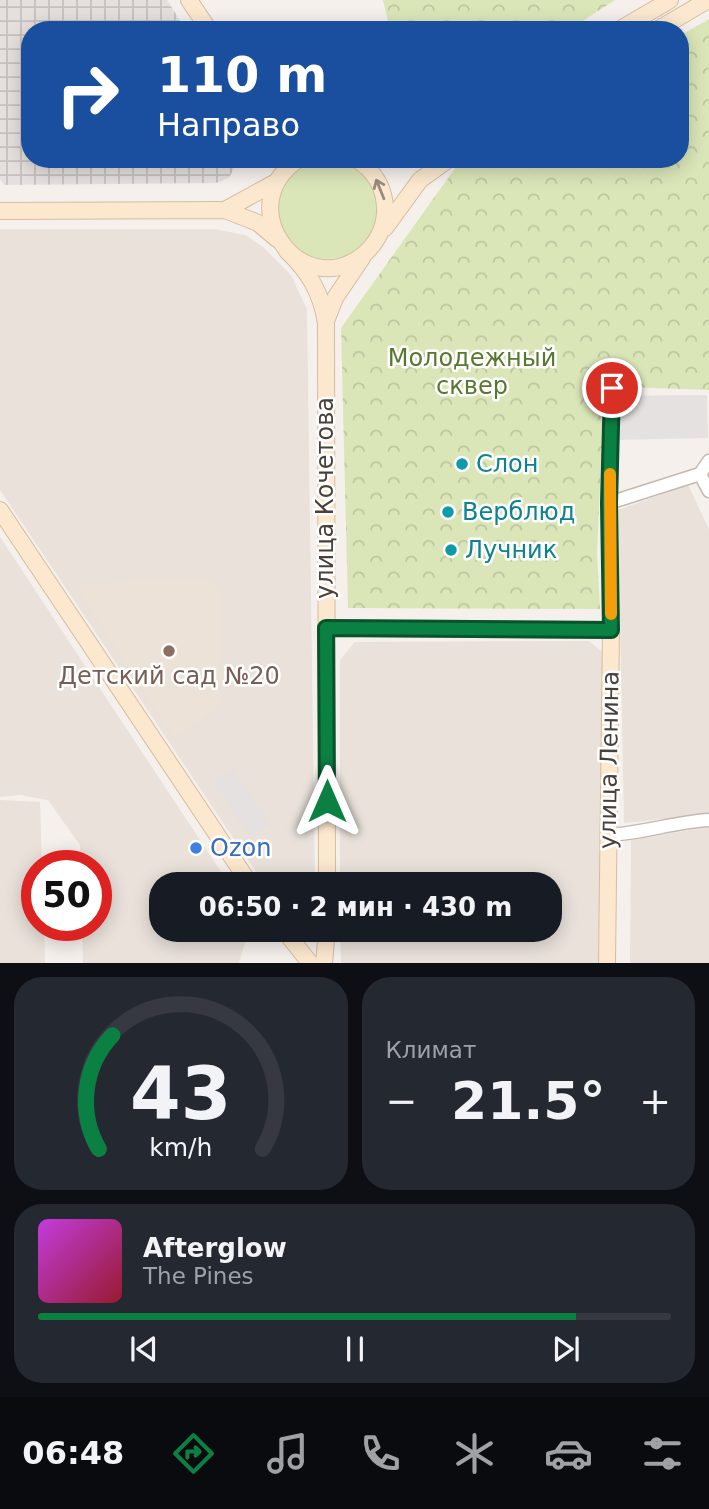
<!DOCTYPE html>
<html lang="ru">
<head>
<meta charset="utf-8">
<style>
  body { margin:0; font-family:"DejaVu Sans",sans-serif; background:#242831; color:#f1f3f6; height:100vh; display:flex; flex-direction:column; font-size:26px; white-space:nowrap }
  * { box-sizing:border-box; margin:0 }
  p { font-size:23px; color:#9ea1a6 }
  .icon { flex:none; width:38px; height:38px; fill:none; stroke:currentColor; stroke-width:2; stroke-linecap:round; stroke-linejoin:round }
  .map { position:relative; height:963px; overflow:hidden }
  .side { display:flex; flex-direction:column; gap:14px; padding:14px; background:#0d0f14; flex:1 }
  .side>* { flex:none }
  .hud { position:absolute; left:21px; top:21px; width:668px; height:147px; border-radius:28px; box-shadow:0 4px 18px #0003; background:#1a4fa0; color:#fff; overflow:hidden }
  .speed { position:absolute; left:21px; top:850px; display:flex; gap:14px; font-size:35px; font-weight:700; text-align:center }
  .speed>* { display:grid; place-content:center; width:91px; height:91px; border-radius:50%; background:#171b24; box-shadow:0 4px 18px #0003; line-height:1 }
  .speed .limit { border:10px solid #d22; background:#fff; color:#111 }
  .pin { position:absolute; display:grid; place-items:center; width:60px; height:60px; color:#fff; margin:-30px; border:4px solid #fff; border-radius:50%; box-shadow:0 2px 7px #0007 }
  .me { position:absolute; width:77px; margin:-38px; rotate:0deg; stroke-linejoin:round; filter:drop-shadow(0 0 5px #0008) }
  .turn { display:flex; align-items:center; gap:24px; height:147px; padding:0 21px; font-size:32px }
  .turn .icon { width:91px; height:91px; stroke-width:2.5 }
  .turn b { display:block; font-size:49px; line-height:60px }
  .big { font-size:52px; font-weight:800; line-height:1.1 }
  .side .widget { flex:1; display:flex; flex-direction:column; justify-content:center; gap:10px; min-width:0; padding:0 24px; border-radius:28px; background:#242831 }
  .side .dial { align-items:center; gap:0 }
  .dial svg { height:182px; overflow:visible; fill:none; stroke:#363941; stroke-width:7; stroke-linecap:round; text-anchor:middle }
  .dial text { fill:#f1f3f6; stroke:none }
  .song { display:flex; align-items:center; gap:21px }
  .cover { width:84px; height:84px; border-radius:10px; background:linear-gradient(135deg,hsl(290 70% 55%),hsl(350 70% 35%)) }
  .played { height:7px; border-radius:4px; background:linear-gradient(90deg,#0b8043 85%,#363941 85%) }
  .keys { display:flex; justify-content:space-around; direction:ltr }
  .heat { display:flex; justify-content:space-between; align-items:center; font-size:38px; direction:ltr }
  .side .tiles { flex:1; display:grid; gap:14px; grid-template-columns:1fr 1fr }
  .widget:last-child { grid-column:span 2 }
  .trip { position:absolute; left:149px; top:872px; width:413px; height:70px; border-radius:28px; background:#171b24; box-shadow:0 4px 18px #0003; font-weight:800; line-height:70px; text-align:center }
  .menu { display:flex; height:112px; justify-content:space-around; align-items:center; background:#090b0e; color:#9ea1a6 }
  .menu .icon { width:49px; height:49px }
  .menu .on { color:#0b8043 }
  .menu b { font-size:32px; color:#f1f3f6 }
  .map>svg:first-child { display:block }
</style>
</head>
<body>
<div class="map">
<svg width="709" height="963" viewBox="0 0 709 963">
  <defs>
    <pattern id="industrial-grid" width="8" height="8" patternUnits="userSpaceOnUse" patternTransform="scale(1.75)"><rect width="8" height="8" fill="#e5e0dd"/><path d="M0 4h8M4 0v8" fill="none" stroke="#c6c1be"/></pattern>
    <pattern id="park-crowns" width="20" height="18" patternUnits="userSpaceOnUse" patternTransform="scale(1.75)"><rect width="20" height="18" fill="#dae6b8"/><path d="M2 6a3 3 0 1 1 6 0M12 15a3 3 0 1 1 6 0" fill="none" stroke="#bdc69f"/></pattern>
  </defs>
  <rect width="100%" height="100%" fill="#f5f0ec"/>
  <g fill="#e9e1da">
    <polygon points="0,229 214,229 245,235 263,247 291,275 307,309 315,884 264,884 0,490"/>
    <polygon points="688,485 709,529 709,814 624,823 618,510"/>
    <polygon points="0,537 229,884 161,884 161,929 249,929 239,963 83,963 82,926 96,926 96,866 80,866 80,845 48,800 20,795 0,797"/>
    <polygon points="589,641 605,654 604,963 341,963 340,929 550,929 550,884 340,884 340,660 355,642"/>
    <polygon points="0,800 40,802 42,866 37,866 37,926 44,926 45,963 0,963"/>
    <polygon points="709,827 709,963 630,963 631,840"/>
  </g>
  <polygon fill="url(#industrial-grid)" points="0,0 167,0 186,30 30,30 30,159 239,159 229,178 216,183 4,185 0,179"/>
  <polygon fill="#ede2d7" points="143,580 210,580 221,595 220,706 174,739 76,586"/>
  <circle fill="#dae6b8" cx="327" cy="209" r="50"/>
  <g fill="url(#park-crowns)">
    <polygon points="383,0 615,0 569,30 390,30"/>
    <polygon points="709,19 709,390 601,386 603,460 601,461 597,553 600,609 348,608 341,328 458,164 466,159 681,159 681,35"/>
  </g>
  <g fill="#e4e1e0">
    <polygon points="707,395 708,438 613,440 613,396"/>
    <polygon points="233,768 271,825 250,838 213,781"/>
  </g>
  <g fill="none" stroke-linecap="round" stroke-linejoin="round">
    <g stroke="#c3b9b2" stroke-width="15">
      <g id="street">
        <polyline points="700,474 709,491"/>
        <polyline points="609,503 700,474 709,461"/>
        <polyline points="611,630 609,503 612,389"/>
        <path d="M609,835C643,833 675,822 709,820"/>
      </g>
    </g>
    <g stroke="#d4bda0" stroke-width="18">
      <g id="secondary">
        <polyline points="189,0 209,30"/>
        <polyline points="619,30 670,0"/>
        <polyline points="657,30 708,0"/>
        <path d="M299,159C229,205 301,304 363,255C375,245 384,230 385,213C386,190 375,171 356,159"/>
        <polyline points="225,210 276,182"/>
        <polyline points="0,211 225,210 258,223 277,239"/>
        <polyline points="385,228 420,180 449,159"/>
        <path d="M287,251C309,272 321,292 326,323L327,884"/>
        <polyline points="326,321 335,298 362,258"/>
        <polyline points="0,510 250,884"/>
        <polyline points="326,628 611,630 607,963"/>
        <polyline points="283,929 310,963"/>
        <polyline points="324,963 327,929"/>
      </g>
    </g>
    <use href="#street" stroke="#fff" stroke-width="12"/>
    <use href="#secondary" stroke="#fce8cf" stroke-width="16"/>
  </g>
  <defs><path id="oneway-shaft" d="M-6 0H5M1.5-3L5.5 0L1.5 3" fill="none" stroke-width="1.6" stroke-linecap="round" stroke-linejoin="round" transform="scale(1.75)"/></defs>
  <use stroke="#9a8c7d" href="#oneway-shaft" transform="translate(380 189) rotate(-112)"/>
  <g fill="none" stroke-linecap="round" stroke-linejoin="round">
    <g stroke="#07532c" stroke-width="18">
      <polyline id="route" points="327,801 326,628 611,630 609,503 612,388"/>
    </g>
    <use href="#route" stroke="#0b8043" stroke-width="12"/>
    <polyline stroke="#f59e0b" stroke-width="12" points="610,474 611,614"/>
  </g>
  <g fill="#0f9aa8" stroke="#fff" stroke-width="2.5">
    <circle cx="462" cy="464" r="7"/>
    <circle cx="448" cy="512" r="7"/>
    <circle cx="451" cy="550" r="7"/>
  </g>
  <circle fill="#8d6e63" stroke="#fff" stroke-width="2.5" cx="169" cy="651" r="7"/>
  <circle fill="#3f7fe0" stroke="#fff" stroke-width="2.5" cx="196" cy="848" r="7"/>
  <g text-anchor="middle" dominant-baseline="central" stroke-width="5" stroke-linejoin="round" paint-order="stroke">
    <g font-size="24" fill="#59782f" stroke="#fff">
      <text x="472" y="358">Молодежный<tspan x="472" dy="28">сквер</tspan></text>
    </g>
    <g font-size="24" fill="#0d838f" stroke="#fff" text-anchor="start">
      <text x="476" y="464">Слон</text>
      <text x="462" y="512">Верблюд</text>
      <text x="465" y="550">Лучник</text>
    </g>
    <g font-size="24" fill="#49403a" stroke="#fff">
      <text transform="translate(325 498) rotate(-90)">улица Кочетова</text>
      <text transform="translate(609 760) rotate(-89)">улица Ленина</text>
    </g>
    <g font-size="24" fill="#785e54" stroke="#fff">
      <text x="169" y="676">Детский сад №20</text>
    </g>
    <g font-size="24" fill="#366cbe" stroke="#fff" text-anchor="start">
      <text x="210" y="848">Ozon</text>
    </g>
  </g>
</svg>
<div class="speed"><div class="limit">50</div></div>
<div class="pin" style="left:612px;top:388px;background:#d93025"><svg class="icon" aria-label="arrive" viewBox="0 0 24 24"><path d="M6 21V4h12l-3 4 3 4H6"/></svg></div>
<svg class="me" style="left:327px;top:801px" viewBox="-20 -20 40 40"><path d="M0-17L14 15 0 8-14 15z" fill="#0b8043" stroke="#fff" stroke-width="4"/></svg>
<div class="trip">06:50 · 2 мин · 430 m</div>
<div class="hud">
<div class="turn"><svg class="icon" aria-label="right" viewBox="0 0 24 24"><path d="M7 20v-9h11M14 6l5 5-5 5"/></svg><div><b>110 m</b>Направо</div></div>
</div>
</div>
<section class="side">
<div class="tiles">
<div class="widget dial"><svg viewBox="0 0 100 80">
<path d="M14 69A42 42 0 1 1 86 69"/>
<path d="M14 69A42 42 0 0 1 20 19" stroke="#0b8043"/>
<text x="50" y="56" font-size="32" font-weight="700">43</text>
<text x="50" y="72" font-size="11">km/h</text>
</svg></div>
<div class="widget"><p>Климат</p>
<div class="heat"><a>−</a><b class="big">21.5°</b><a>+</a></div>
</div>
<div class="widget">
<div class="song"><i class="cover"></i><div><b>Afterglow</b><p>The Pines</p></div></div>
<div class="played"></div>
<div class="keys"><svg class="icon" aria-label="previous" viewBox="0 0 24 24"><path d="M18 5L8 12l10 7zM5 5v14"/></svg><svg class="icon" aria-label="pause" viewBox="0 0 24 24"><path d="M8 5v14M16 5v14"/></svg><svg class="icon" aria-label="next" viewBox="0 0 24 24"><path d="M6 5l10 7-10 7zM19 5v14"/></svg></div>
</div>
</div>
</section>
<nav class="menu">
<b>06:48</b>
<svg class="icon on" aria-label="directions" viewBox="0 0 24 24"><path d="M12 3l9 9-9 9-9-9zM9 14v-3h6M13 9l2 2-2 2"/></svg>
<svg class="icon" aria-label="music" viewBox="0 0 24 24"><path d="M9 18V5l10-2v13"/><circle cx="6" cy="18" r="3"/><circle cx="16" cy="16" r="3"/></svg>
<svg class="icon" aria-label="phone" viewBox="0 0 24 24"><path d="M5 4h4l2 5-3 2q2 4 5 5l2-3 5 2v4C11 20 4 13 5 4z"/></svg>
<svg class="icon" aria-label="climate" viewBox="0 0 24 24"><path d="M12 3v18M4 7l16 10M4 17L20 7"/></svg>
<svg class="icon" aria-label="car" viewBox="0 0 24 24"><path d="M5 17H2v-5l4-1 3-4h7l3 4 3 1v5h-3M9 17h6M6 11h13"/><circle cx="7" cy="17" r="2"/><circle cx="17" cy="17" r="2"/></svg>
<svg class="icon" aria-label="filters" viewBox="0 0 24 24"><path d="M4 7h16M4 17h16"/><circle cx="9" cy="7" r="2"/><circle cx="15" cy="17" r="2"/></svg>
</nav>
</body>
</html>
